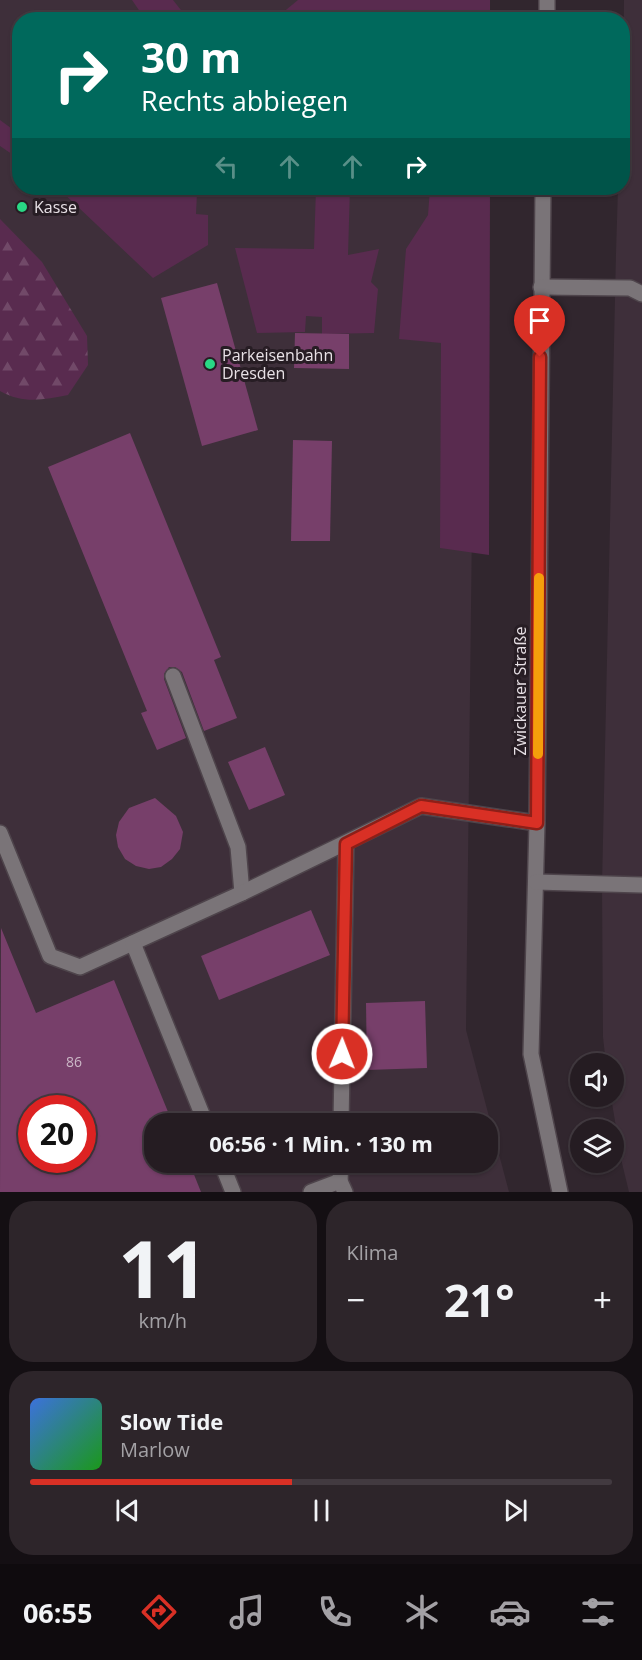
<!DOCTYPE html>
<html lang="de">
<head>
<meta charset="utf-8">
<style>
  body { margin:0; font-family:"Open Sans",sans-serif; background:#2d252a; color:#f1f3f6; height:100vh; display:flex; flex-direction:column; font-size:22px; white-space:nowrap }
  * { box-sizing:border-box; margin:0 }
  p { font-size:20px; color:#a3a1a5 }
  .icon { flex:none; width:33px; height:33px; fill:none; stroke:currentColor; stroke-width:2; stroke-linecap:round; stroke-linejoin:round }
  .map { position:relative; height:1192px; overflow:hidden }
  .panel { display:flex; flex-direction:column; gap:9px; padding:9px; background:#140f13; flex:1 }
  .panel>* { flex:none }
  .hud { position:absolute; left:12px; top:12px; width:618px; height:183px; border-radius:24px; box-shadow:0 2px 4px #0004,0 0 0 2px #423a40; background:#00695c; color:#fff; overflow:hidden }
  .controls { position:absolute; left:570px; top:1053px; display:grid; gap:12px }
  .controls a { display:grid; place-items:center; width:54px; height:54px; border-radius:50%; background:#251c22; box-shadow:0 2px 4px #0004,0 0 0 2px #423a40; font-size:30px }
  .speed { position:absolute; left:18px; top:1095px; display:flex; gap:12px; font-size:30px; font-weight:700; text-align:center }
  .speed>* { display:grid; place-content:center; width:78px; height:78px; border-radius:50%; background:#251c22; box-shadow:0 2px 4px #0004,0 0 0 2px #423a40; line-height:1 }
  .speed .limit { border:9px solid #d22; background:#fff; color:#111 }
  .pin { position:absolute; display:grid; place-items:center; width:51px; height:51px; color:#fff; margin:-62px -26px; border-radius:50% 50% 50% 0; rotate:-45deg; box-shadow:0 0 6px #0007 }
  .pin .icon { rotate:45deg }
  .me { position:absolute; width:66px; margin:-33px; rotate:1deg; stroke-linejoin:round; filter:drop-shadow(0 0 4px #0008) }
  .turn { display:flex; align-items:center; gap:21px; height:126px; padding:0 30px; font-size:27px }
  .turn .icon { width:78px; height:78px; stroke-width:2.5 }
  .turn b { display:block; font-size:42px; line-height:51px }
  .lanes { display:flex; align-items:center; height:57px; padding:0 30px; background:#0003; justify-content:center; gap:30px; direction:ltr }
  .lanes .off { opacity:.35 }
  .big { font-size:45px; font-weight:700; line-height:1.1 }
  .panel .card { flex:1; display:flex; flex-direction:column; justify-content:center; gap:9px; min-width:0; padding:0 21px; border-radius:24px; background:#2d252a }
  .panel .dial { align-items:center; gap:0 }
  .dial b { font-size:78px; line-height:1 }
  .song { display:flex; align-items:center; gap:18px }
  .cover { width:72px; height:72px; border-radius:9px; background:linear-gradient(135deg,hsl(220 70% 55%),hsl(120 70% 35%)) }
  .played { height:6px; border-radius:3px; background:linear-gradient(90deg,#d93025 45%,#423a40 45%) }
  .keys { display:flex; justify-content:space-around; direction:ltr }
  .heat { display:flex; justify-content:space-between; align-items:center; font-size:33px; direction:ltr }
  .panel .tiles { flex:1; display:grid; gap:9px; grid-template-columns:1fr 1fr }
  .card:last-child { grid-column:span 2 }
  .trip { position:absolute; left:144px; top:1113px; width:354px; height:60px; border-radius:24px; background:#251c22; box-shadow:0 2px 4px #0004,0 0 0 2px #423a40; font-weight:700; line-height:60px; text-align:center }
  .tabs { display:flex; height:96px; justify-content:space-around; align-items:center; background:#0f0b0e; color:#a3a1a5 }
  .tabs .icon { width:42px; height:42px }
  .tabs .selected { color:#d93025 }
  .tabs b { font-size:27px; color:#f1f3f6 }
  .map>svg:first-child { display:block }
</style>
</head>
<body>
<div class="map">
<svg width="642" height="1192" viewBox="0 0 642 1192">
  <defs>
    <pattern id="forest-firs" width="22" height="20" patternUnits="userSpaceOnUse" patternTransform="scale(1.5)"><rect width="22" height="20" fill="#592b4f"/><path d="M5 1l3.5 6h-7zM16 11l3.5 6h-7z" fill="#714968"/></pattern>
  </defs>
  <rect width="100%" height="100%" fill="#31262e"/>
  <g fill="#3e2f3a" fill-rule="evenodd">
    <path d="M0,0H479L478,20H20V188H476L466,1030L509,1192H0ZM32,1108H82V1160H32ZM154,1124H488V1162H154Z"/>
    <polygon points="624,0 642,0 642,1192 629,1192 622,1163 611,1097 614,1064 606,1064 603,1037 602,885 616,253 618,188 622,188"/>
  </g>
  <g fill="#592b4f">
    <polygon points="132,0 173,0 188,19 145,19"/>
    <polygon points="298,0 490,0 490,19 275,19"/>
    <polygon points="0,120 19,134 19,159 0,146"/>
    <polygon points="58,188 213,188 213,193 197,193 196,214 208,215 208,245 153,278"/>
    <polygon points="316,188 350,188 348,255 379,249 371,282 378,289 374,333 322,334 322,317 306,316 305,332 257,333 235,248 314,249"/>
    <polygon points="430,188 490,188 489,555 440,548 441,343 399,339 406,249 428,215"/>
  </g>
  <path fill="url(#forest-firs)" d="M0,219L42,262L87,336L88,365L68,395C43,400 23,404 0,391Z"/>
  <g fill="#773f6a" fill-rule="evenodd">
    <polygon points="217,283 258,430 202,446 161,298"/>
    <polygon points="295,333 349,334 349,369 294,368"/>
    <polygon points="130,433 221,657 214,660 237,718 204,731 182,672 175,667 169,667 164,674 164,679 186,738 157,750 141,713 147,711 48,467"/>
    <polygon points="293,440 332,441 330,541 291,541"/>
    <polygon points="265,747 285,795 249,810 228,762"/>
    <polygon points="155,798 176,816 183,832 180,849 172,859 161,867 149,869 136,866 125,859 118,847 116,835 119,822 129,808"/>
    <polygon points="311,910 330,955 219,1000 201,956"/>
    <path d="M1,928L36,1013L114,980L173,1124H154V1162H189L201,1192H0ZM32,1108H82V1160H32Z"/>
    <polygon points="425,1001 427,1068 367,1070 366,1003"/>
  </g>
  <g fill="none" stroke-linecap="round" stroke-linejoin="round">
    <g stroke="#4e444b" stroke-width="18">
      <g id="minor">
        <polyline points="547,20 547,0"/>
        <polyline points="543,188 537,823 531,1054 560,1192"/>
        <polyline points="541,287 630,288 642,294"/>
        <polyline points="173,676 238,847 242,893"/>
        <polyline points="0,833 50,956 80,967 242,893 421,806 537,823"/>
        <polyline points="536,882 642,885"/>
        <polyline points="133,943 206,1124"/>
        <polyline points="341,1124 346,844"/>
        <polyline points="221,1162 233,1192"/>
        <polyline points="341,1162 340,1181 345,1192"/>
        <polyline points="311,1192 340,1181"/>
      </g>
    </g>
    <use href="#minor" stroke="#7a7478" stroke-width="15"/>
  </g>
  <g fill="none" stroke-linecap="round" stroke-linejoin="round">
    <g stroke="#8d1f18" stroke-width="15">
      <polyline id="route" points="342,1054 346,844 421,806 537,823 540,357"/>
    </g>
    <use href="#route" stroke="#d93025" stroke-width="10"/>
    <polyline stroke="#f59e0b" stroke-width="10" points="538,754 539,578"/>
  </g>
  <g fill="#29d885" stroke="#271d24" stroke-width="2">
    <circle cx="22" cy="207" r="6"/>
    <circle cx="210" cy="364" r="6"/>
  </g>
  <g text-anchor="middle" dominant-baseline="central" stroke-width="6" stroke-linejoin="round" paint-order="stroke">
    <g font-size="14" fill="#ccb8c7">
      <text x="74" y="1061">86</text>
    </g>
    <g font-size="16" fill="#e8e1e6" stroke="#271d24" text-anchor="start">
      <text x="34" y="207">Kasse</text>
      <text x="222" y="355">Parkeisenbahn<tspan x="222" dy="18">Dresden</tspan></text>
    </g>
    <g font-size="16" fill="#e8e1e6" stroke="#271d24">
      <text transform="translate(520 691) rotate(-90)">Zwickauer Straße</text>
    </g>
  </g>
</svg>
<div class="controls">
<a><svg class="icon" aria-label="sound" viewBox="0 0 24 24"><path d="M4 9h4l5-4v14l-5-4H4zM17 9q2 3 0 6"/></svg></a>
<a><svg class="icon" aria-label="layers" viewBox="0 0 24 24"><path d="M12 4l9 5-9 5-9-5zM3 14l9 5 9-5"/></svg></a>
</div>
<div class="speed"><div class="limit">20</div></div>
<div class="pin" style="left:540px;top:357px;background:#d93025"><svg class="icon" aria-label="arrive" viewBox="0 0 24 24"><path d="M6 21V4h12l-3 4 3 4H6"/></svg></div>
<svg class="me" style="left:342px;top:1054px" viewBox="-20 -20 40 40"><circle r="17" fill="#d93025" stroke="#fff" stroke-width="3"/><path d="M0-11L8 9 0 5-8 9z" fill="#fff"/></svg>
<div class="trip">06:56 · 1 Min. · 130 m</div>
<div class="hud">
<div class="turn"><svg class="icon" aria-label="right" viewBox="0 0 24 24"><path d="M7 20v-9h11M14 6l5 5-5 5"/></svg><div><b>30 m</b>Rechts abbiegen</div></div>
<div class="lanes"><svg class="icon off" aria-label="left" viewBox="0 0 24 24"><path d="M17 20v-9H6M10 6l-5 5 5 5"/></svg><svg class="icon off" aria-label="ahead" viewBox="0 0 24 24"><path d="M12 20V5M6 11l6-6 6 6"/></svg><svg class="icon off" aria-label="ahead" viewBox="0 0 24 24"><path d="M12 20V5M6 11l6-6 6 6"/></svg><svg class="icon" aria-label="right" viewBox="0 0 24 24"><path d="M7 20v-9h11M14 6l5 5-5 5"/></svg></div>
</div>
</div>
<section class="panel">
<div class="tiles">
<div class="card dial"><b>11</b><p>km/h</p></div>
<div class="card"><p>Klima</p>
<div class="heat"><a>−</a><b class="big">21°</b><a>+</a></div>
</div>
<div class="card">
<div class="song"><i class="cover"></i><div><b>Slow Tide</b><p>Marlow</p></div></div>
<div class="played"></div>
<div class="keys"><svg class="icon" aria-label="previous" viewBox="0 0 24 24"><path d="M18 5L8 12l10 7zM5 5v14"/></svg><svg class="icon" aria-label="pause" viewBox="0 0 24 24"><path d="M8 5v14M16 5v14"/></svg><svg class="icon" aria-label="next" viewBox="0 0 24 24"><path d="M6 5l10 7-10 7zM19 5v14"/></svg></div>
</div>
</div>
</section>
<nav class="tabs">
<b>06:55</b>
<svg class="icon selected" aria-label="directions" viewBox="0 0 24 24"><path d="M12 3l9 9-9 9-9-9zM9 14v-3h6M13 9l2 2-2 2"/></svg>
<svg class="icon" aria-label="music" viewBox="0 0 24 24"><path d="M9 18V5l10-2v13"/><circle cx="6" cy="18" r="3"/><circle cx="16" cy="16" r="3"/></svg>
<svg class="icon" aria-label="phone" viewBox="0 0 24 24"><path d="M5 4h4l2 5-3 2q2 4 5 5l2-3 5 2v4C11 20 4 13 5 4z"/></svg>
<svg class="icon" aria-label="climate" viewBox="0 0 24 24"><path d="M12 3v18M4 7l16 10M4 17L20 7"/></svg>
<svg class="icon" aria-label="car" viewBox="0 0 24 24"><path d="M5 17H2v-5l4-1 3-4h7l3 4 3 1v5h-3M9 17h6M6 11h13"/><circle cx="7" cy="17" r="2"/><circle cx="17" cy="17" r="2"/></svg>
<svg class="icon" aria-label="filters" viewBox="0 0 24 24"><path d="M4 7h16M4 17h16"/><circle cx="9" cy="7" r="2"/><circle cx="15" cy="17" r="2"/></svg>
</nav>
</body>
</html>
